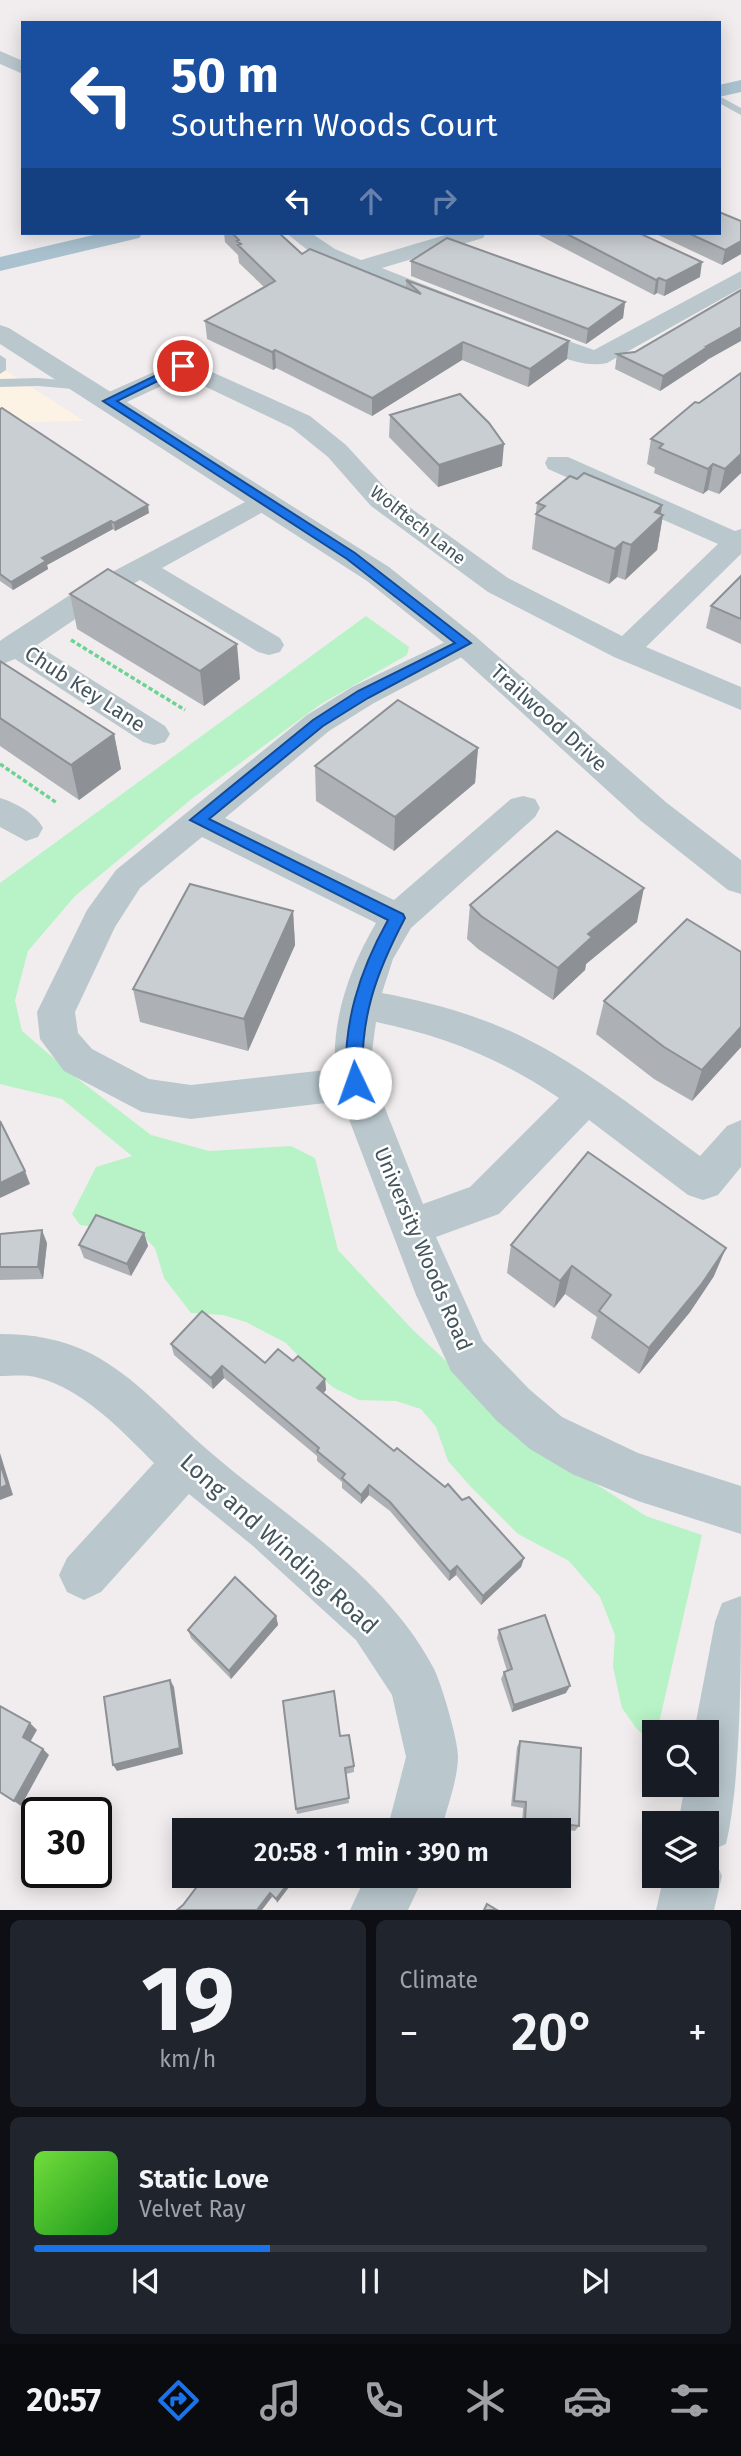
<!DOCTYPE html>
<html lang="en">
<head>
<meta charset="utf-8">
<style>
  body { margin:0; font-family:"Fira Sans",sans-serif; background:#20242c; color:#f1f3f6; height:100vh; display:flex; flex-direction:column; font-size:26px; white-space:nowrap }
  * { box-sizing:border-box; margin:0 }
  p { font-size:23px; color:#9ea1a6 }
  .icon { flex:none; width:38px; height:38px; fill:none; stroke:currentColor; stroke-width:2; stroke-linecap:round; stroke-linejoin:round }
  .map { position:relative; height:1910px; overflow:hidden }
  .sheet { display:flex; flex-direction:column; gap:10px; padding:10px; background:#0d0f14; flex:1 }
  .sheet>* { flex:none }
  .guide { position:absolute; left:21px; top:21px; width:700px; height:214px; border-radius:0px; box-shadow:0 4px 18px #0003; background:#1a4fa0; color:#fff; overflow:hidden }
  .buttons { position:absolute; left:642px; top:1720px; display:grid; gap:14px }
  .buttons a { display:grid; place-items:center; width:77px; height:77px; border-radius:0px; background:#171b24; box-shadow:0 4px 18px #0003; font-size:35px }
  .speed { position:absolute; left:21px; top:1797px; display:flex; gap:14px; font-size:35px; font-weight:700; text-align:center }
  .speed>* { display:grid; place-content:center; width:91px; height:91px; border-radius:50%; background:#171b24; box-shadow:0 4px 18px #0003; line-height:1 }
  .speed .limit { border:4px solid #111; border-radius:10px; background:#fff; color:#111 }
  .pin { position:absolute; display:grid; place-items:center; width:60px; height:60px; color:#fff; margin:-30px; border:4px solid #fff; border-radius:50%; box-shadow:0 2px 7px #0007 }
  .me { position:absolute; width:77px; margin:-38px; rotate:357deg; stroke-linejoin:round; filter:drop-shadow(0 0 5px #0008) }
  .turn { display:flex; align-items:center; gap:24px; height:147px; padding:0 35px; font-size:32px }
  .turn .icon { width:91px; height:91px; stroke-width:2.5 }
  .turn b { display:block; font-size:49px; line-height:60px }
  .lanes { display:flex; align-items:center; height:66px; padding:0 35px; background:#0003; justify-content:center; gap:35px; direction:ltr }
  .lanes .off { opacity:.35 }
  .big { font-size:52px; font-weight:600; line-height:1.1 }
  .sheet .widget { flex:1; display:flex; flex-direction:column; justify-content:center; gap:10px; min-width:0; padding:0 24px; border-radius:10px; background:#20242c }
  .sheet .dial { align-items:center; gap:0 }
  .dial b { font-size:91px; line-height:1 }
  .song { display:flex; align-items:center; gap:21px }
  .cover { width:84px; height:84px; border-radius:10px; background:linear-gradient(135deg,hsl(100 70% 55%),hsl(120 70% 35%)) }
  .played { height:7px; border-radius:4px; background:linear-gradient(90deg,#1a73e8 35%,#363941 35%) }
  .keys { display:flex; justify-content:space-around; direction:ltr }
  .heat { display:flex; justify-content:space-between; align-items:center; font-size:38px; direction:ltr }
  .sheet .tiles { flex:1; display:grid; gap:10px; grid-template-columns:1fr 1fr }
  .widget:last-child { grid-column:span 2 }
  .trip { position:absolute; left:172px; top:1818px; width:399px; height:70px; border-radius:0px; background:#171b24; box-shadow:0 4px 18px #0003; font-weight:600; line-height:70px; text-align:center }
  .dock { display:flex; height:112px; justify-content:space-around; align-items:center; background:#090b0e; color:#9ea1a6 }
  .dock .icon { width:49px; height:49px }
  .dock .active { color:#1a73e8 }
  .dock b { font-size:32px; color:#f1f3f6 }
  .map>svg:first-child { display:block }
</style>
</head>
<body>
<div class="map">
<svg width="741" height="1910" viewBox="0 0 741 1910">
  <rect width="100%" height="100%" fill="#f1edee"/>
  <polygon fill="#fdf3e5" points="0,367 84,421 20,422 0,409"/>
  <polygon fill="#b7f3c6" points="366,616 409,647 407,655 321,704 194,797 75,896 28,951 15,1000 22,1031 78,1079 151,1135 209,1151 291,1146 315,1158 338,1250 412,1329 536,1446 646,1516 702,1535 654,1745 636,1728 622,1708 613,1667 615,1635 600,1597 569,1561 518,1534 470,1486 448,1461 436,1427 421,1409 396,1401 359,1400 334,1388 313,1371 286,1343 246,1322 223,1315 191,1313 164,1278 155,1248 139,1232 80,1225 72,1214 96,1167 132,1156 62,1099 0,1084 0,883"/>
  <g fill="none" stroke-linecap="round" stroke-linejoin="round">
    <g stroke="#6cd392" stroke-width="3.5" stroke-dasharray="4.5 2.5" stroke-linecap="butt">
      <polyline points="71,640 185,710"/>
      <polyline points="0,764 57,803"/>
    </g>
    <g fill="#bac8ce" fill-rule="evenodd">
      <polygon points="719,96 741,108 741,115 719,103"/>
      <polygon points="0,355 6,359 6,370 0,374"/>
      <polygon points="38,378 85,382 91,386 85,390 38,386 0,387 0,379"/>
    </g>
    <g fill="#bac8ce" fill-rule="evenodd">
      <polygon points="0,51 23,61 23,74 0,64"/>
      <polygon points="286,233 311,233 335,249 361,260 452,233 486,233 483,238 382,268 460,299 464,304 460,309 452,311 319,259"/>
      <path d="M741,271V288L607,363C578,370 541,347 514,337L511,332L514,327L523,325L594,350Z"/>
      <polygon points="183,359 310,416 346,445 391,494 508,578 622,636 718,544 548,469 545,463 548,457 568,457 735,531 741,529 741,554 646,647 741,687 741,710 614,657 488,592 371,506 328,457 292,428 183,376 118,406 100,406 96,401 100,396"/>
      <polygon points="264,492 274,494 278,500 274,506 162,568 280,638 284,645 280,652 269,655 258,652 140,580 96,605 37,645 165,726 170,734 165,742 154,745 143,742 15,659 0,665 0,641 4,638 76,591"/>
      <path d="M464,633L475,636L479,643L475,650L374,703L329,731L225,818L394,900L511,799L523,796L535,799L540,808L535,817L411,928L393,959L382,993C430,1002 477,1015 521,1036C586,1068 642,1114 700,1156L727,1126L741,1120V1167L718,1195L703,1200L688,1195L589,1120L499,1214L436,1237L483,1341L529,1389L562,1417L638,1453L741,1486V1534L638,1501L572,1474L530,1449L497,1421L451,1371L416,1295L342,1101L191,1119L142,1112L64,1071L40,1039L37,1012L87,910L116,870L307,715L352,687ZM202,837L376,923C350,967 332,1017 335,1069L191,1085L149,1079L92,1049L78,1033L75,1012L115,927L140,888ZM376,1022C444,1036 502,1059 559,1098L470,1187L423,1204L375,1083L372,1051Z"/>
      <path d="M0,798C16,803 35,813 43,828L38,837L26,841L0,827Z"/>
      <path d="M0,1334C33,1334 62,1339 92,1354C135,1377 166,1413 202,1445C281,1515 382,1571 433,1667C441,1681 459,1743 458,1758C457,1782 447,1808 441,1830H387L406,1757L392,1695L356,1640L253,1546L189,1494L101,1592L84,1600L67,1592L59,1575L67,1558L154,1463C121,1430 84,1390 39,1378C27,1374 12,1376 0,1376Z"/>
      <polygon points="366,1876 424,1876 408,1910 350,1910"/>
    </g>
    <g fill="#bac8ce" fill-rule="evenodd">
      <polygon points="0,325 9,328 389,567 475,636 667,803 741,860 741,894 728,890 641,821 453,650 367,581 0,344"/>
      <path d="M741,1596C741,1667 741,1781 726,1844L707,1852V1824H678L685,1785H707V1732H694L715,1622L722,1603Z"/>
      <polygon points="707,1853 713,1856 722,1876 714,1910 656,1910 664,1876 707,1876"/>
    </g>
    <g fill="#aac2cf" fill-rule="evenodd">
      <polygon points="741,80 741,92 719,97 719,85"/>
      <polygon points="102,233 143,233 139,238 0,271 0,257"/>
    </g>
  </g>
  <g fill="#adb1b5">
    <polygon points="741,221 741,254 722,265 654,233 719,233"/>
    <polygon points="224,233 279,233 302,254 406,288 406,280 567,359 528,387 462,360 372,416 276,368 273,370 207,339 205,321 264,287 239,263 238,255 225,242"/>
    <polygon points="535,233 639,233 700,277 664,296 657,293 654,295"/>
    <polygon points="411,261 625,302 623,318 586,344 411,276"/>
    <polygon points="617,354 707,360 706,361 660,391 615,369"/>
    <polygon points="0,409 149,513 115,531 113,529 47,565 48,569 13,590 0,581"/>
    <polygon points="390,415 502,466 438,487 389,437"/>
    <polygon points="651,439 741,473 719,494 708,490 703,494 654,473 655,468 647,464"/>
    <polygon points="577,479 662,505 661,514 663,515 657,550 625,580 617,577 609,584 532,549 537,503"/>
    <polygon points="741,576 741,644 706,628 711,606"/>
    <polygon points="70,594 240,679 204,706 77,629"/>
    <polygon points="0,661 114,734 121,769 79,800 0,746"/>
    <polygon points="478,748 475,783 394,851 316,801 315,766"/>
    <polygon points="470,905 637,922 586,964 585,970 553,1000 478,949 467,939"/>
    <polygon points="293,911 295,945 248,1051 140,1022 133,989"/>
    <polygon points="741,952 741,1047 692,1101 654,1079 596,1034 604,1001"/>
    <polygon points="144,1233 148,1246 131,1276 84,1258 79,1245"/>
    <polygon points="0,1234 47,1243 43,1279 0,1280"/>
    <polygon points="511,1245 714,1276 690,1312 639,1374 591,1338 597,1317 565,1294 554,1308 507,1273"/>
    <polygon points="171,1344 265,1363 293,1361 325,1379 326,1390 323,1393 394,1451 462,1500 524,1558 521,1567 481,1605 456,1575 449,1581 390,1511 369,1495 361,1504 342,1488 342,1482 317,1461 317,1456 224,1378 213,1389 174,1355"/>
    <polygon points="276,1616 278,1625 231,1679 191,1638 188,1630"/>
    <polygon points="499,1630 566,1693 512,1712 501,1679 504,1672 507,1671 497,1638"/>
    <polygon points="340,1736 354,1766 354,1772 346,1774 349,1803 297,1814 296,1809"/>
    <polygon points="520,1741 579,1826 575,1831 522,1825 523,1808 511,1806 517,1747"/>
  </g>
  <g fill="#8d9094">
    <polygon points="741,241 741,254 722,265 725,250"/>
    <polygon points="702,262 700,277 664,296 666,281"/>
    <polygon points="659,278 657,293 654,295 656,280"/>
    <polygon points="625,302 623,318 586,344 588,329"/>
    <polygon points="741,327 741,341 707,360 706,361 660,391 663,376 707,346"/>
    <polygon points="569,341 567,359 528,387 530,369"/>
    <polygon points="463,342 462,360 372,416 372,398"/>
    <polygon points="275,350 276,368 273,370 272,352"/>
    <polygon points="504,444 502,466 438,487 439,465"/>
    <polygon points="741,454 741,473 719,494 725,469"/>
    <polygon points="713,464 708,490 703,494 708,469"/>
    <polygon points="148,505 149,513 115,531 114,523"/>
    <polygon points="662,505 660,518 663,515 657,550 625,580 631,545 655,512"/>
    <polygon points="111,521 113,529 47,565 48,569 13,590 11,582 42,558"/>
    <polygon points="623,542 617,577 609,584 615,549"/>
    <polygon points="237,644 240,679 204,706 200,671"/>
    <polygon points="114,734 121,769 79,800 71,765"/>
    <polygon points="478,748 475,783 394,851 395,817"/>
    <polygon points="644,888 637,922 586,964 585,970 553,1000 558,968 588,934"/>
    <polygon points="293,911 295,945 248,1051 244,1019"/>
    <polygon points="741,1027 741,1047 692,1101 702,1070"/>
    <polygon points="25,1171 30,1184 0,1198 0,1183"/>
    <polygon points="42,1230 47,1243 43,1279 38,1267"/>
    <polygon points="144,1233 148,1246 131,1276 127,1264"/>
    <polygon points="726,1248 714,1276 690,1312 639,1374 649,1348"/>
    <polygon points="572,1266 565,1294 554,1308 560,1281"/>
    <polygon points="222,1366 224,1378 213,1389 211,1378"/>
    <polygon points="325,1379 326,1390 318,1399 317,1388"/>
    <polygon points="0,1453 13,1495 0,1500"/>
    <polygon points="369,1485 369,1495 361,1504 361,1495"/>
    <polygon points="524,1558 521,1567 481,1605 483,1596"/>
    <polygon points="457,1566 456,1575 449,1581 450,1572"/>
    <polygon points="276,1616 278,1625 231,1679 229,1671"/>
    <polygon points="170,1680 174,1687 183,1754 117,1771 113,1765"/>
    <polygon points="570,1686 566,1693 512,1712 514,1705"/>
    <polygon points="30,1723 37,1730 29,1744 23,1737"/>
    <polygon points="43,1749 49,1755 21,1806 14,1801"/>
    <polygon points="292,1878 293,1882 277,1903 276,1899"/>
    <polygon points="270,1893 272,1897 262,1910 257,1910"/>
  </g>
  <g fill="#c9ced3" stroke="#8d9094" stroke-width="2">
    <polygon points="719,212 741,221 741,241 725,250 688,233 719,233"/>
    <polygon points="232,233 279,233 302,254 310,249 421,294 406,280 569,341 530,369 463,342 372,398 275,350 272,352 205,321 275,281 238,245 241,244 237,241 239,240"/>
    <polygon points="565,233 639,233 702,262 666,281 659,278 656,280"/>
    <polygon points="447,238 625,302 588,329 411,261"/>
    <polygon points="741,290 741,327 707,346 709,346 663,376 617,354 635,352"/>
    <polygon points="741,373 741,454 725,469 713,464 708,469 659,448 663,444 651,439 695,402 699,403"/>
    <polygon points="460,394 489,423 504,444 439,465 390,415"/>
    <polygon points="2,408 148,505 114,523 111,521 42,558 46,561 11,582 0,574 0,409"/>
    <polygon points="584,473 662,505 655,512 663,515 631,545 623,542 615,549 536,514 545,506 537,503 570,476 577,479"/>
    <polygon points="108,569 237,644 200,671 70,594"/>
    <polygon points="741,576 741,619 711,606"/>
    <polygon points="0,661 114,734 71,765 0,718"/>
    <polygon points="398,700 478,748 395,817 315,766"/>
    <polygon points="557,831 644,888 588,934 592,937 558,968 481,916 470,905"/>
    <polygon points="190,884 293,911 244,1019 133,989"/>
    <polygon points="687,919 741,952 741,1027 702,1070 664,1047 604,1001"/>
    <polygon points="0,1121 25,1171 0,1183"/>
    <polygon points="588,1152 726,1248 701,1285 649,1348 599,1311 611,1295 572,1266 560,1281 511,1245"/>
    <polygon points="96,1215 144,1233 127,1264 79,1245"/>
    <polygon points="42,1230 38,1267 0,1267 0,1234"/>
    <polygon points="202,1311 265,1363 278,1349 293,1361 298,1356 325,1379 317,1388 394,1451 397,1448 445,1487 448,1484 462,1500 469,1497 524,1558 483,1596 457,1566 450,1572 390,1502 369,1485 361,1495 342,1478 345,1474 317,1451 319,1448 222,1366 211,1378 171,1344"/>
    <polygon points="0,1463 7,1485 0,1488"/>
    <polygon points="235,1577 276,1616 229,1671 188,1630"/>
    <polygon points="545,1615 570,1686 514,1705 504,1672 512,1669 499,1630"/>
    <polygon points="170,1680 180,1748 113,1765 104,1697"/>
    <polygon points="334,1691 340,1736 349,1735 354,1766 345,1768 349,1798 296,1809 283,1701"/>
    <polygon points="0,1706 30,1723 23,1737 43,1749 14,1801 0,1792"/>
    <polygon points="520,1741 581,1748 579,1826 525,1820 526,1802 514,1801"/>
    <polygon points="205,1876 290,1876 292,1878 276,1899 270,1893 257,1910 177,1910 183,1905"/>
    <polygon points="487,1904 497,1910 484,1910"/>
  </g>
  <path fill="#1a73e8" stroke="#114b97" stroke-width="2" d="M179,364L188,366L117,401L355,553L471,643L368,698L323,726L209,819L403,914L405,918C376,973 359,1019 363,1083L355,1090L346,1083C343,1023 359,972 388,920L190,820L313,720L358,691L455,643L347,559L103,401Z"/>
  <g text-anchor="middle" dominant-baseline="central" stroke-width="5" stroke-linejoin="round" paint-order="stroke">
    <g font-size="18" fill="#44555d" stroke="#fff">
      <text transform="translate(418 525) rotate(38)">Wolftech Lane</text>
    </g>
    <g font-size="21" fill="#44555d" stroke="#fff">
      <text transform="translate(85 689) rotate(33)">Chub Key Lane</text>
      <text transform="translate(549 718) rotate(42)">Trailwood Drive</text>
      <text transform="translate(423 1249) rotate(67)">University Woods Road</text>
    </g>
    <g font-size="24" fill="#44555d" stroke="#fff">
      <text transform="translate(279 1544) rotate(42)">Long and Winding Road</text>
    </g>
  </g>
</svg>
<div class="buttons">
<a><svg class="icon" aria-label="search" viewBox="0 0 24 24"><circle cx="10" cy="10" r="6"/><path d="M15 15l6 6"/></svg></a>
<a><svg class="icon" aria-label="layers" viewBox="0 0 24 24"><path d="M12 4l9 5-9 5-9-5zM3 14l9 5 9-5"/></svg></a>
</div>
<div class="speed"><div class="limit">30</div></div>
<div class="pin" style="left:183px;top:366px;background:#d93025"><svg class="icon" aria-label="arrive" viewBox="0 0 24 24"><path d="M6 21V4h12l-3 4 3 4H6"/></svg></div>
<svg class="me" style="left:355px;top:1083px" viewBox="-20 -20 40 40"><circle r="19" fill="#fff"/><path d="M0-13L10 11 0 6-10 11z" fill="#1a73e8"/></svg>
<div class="trip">20:58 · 1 min · 390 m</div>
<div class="guide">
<div class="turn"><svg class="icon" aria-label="left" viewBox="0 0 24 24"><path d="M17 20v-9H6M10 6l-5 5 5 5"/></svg><div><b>50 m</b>Southern Woods Court</div></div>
<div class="lanes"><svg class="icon" aria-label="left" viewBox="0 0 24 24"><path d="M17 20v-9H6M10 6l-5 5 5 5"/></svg><svg class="icon off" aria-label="ahead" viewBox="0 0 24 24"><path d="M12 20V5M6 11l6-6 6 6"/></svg><svg class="icon off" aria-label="right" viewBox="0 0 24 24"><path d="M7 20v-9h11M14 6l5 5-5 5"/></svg></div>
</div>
</div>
<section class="sheet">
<div class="tiles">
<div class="widget dial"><b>19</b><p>km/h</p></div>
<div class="widget"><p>Climate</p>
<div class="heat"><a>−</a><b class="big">20°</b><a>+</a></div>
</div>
<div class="widget">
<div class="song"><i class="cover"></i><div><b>Static Love</b><p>Velvet Ray</p></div></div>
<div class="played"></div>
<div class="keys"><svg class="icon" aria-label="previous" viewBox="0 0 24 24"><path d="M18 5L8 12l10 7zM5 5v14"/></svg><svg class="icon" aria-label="pause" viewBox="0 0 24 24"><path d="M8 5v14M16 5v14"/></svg><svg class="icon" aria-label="next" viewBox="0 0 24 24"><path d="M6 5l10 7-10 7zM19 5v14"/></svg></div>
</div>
</div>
</section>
<nav class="dock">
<b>20:57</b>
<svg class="icon active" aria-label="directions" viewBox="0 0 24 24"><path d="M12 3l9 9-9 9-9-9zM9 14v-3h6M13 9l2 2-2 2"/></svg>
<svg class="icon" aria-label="music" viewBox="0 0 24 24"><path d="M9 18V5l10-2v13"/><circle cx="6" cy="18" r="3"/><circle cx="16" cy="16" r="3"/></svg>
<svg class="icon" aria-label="phone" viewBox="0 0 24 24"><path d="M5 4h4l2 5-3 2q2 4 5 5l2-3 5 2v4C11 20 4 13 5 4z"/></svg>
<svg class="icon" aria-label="climate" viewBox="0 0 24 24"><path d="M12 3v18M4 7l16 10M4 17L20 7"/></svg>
<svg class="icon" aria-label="car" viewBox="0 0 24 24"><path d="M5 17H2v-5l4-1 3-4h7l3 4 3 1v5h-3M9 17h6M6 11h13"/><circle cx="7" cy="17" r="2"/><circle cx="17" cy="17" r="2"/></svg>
<svg class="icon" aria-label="filters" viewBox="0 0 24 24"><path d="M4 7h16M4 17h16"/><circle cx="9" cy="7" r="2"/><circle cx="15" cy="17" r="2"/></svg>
</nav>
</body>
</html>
